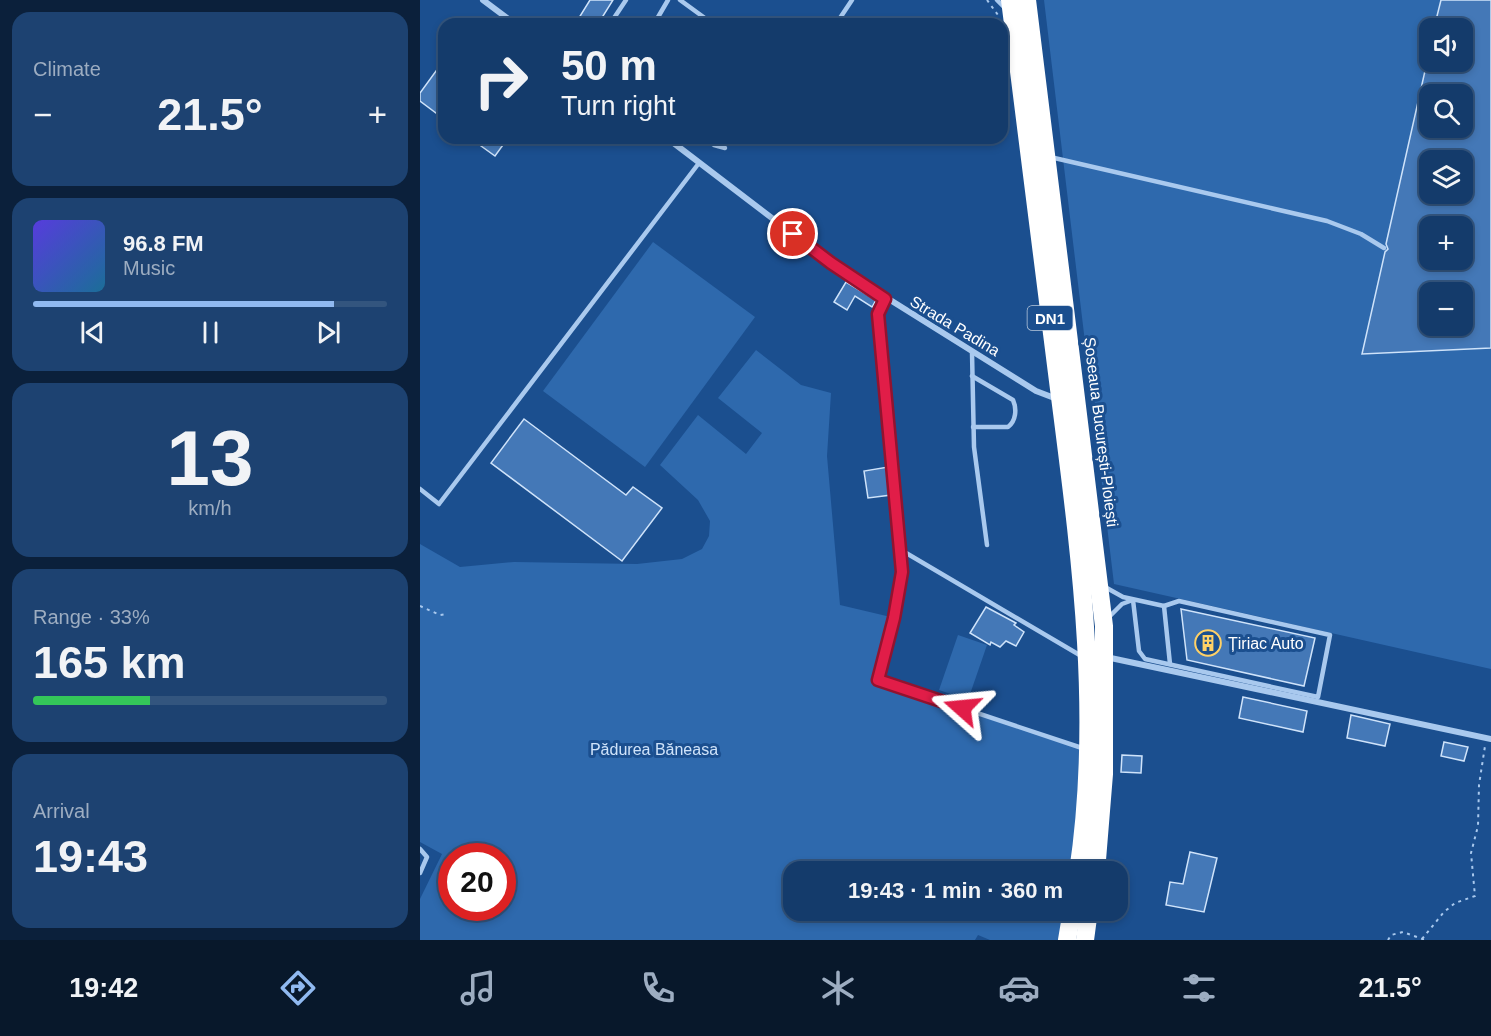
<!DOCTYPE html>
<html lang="en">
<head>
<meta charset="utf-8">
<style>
  body { margin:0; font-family:Helvetica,sans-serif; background:#1d4271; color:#f1f3f6; height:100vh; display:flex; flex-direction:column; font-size:22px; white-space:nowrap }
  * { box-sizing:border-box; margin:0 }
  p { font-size:20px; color:#9dadc1 }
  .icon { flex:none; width:33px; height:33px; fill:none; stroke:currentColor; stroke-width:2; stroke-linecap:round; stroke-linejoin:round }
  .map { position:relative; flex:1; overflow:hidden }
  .drawer { display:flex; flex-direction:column; gap:12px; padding:12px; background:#0b203b; width:420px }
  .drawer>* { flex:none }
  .hud { position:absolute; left:18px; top:18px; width:570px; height:126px; border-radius:18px; box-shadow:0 3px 9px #0003,0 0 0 2px #33557e; background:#143b6b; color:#f1f3f6; overflow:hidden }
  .controls { position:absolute; left:999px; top:18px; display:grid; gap:12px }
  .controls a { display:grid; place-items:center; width:54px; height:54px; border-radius:12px; background:#143b6b; box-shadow:0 3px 9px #0003,0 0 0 2px #33557e; font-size:30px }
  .speed { position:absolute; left:18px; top:843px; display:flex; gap:12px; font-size:30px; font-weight:700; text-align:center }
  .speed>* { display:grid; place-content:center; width:78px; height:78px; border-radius:50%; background:#143b6b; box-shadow:0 3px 9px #0003,0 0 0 2px #33557e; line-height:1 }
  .speed .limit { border:9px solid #d22; background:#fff; color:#111 }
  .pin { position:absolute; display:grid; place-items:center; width:51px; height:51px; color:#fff; margin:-26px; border:3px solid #fff; border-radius:50%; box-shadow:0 2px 6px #0007 }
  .me { position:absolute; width:66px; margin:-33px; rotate:288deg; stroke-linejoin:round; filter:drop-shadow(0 0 4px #0008) }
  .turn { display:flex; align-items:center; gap:21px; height:126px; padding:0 24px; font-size:27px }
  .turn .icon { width:78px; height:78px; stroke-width:2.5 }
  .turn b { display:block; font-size:42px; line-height:51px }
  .big { font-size:45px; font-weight:800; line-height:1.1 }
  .drawer .card { flex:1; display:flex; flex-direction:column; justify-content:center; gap:9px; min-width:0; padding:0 21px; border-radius:18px; background:#1d4271 }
  .drawer .dial { align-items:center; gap:0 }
  .dial b { font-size:78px; line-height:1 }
  .song { display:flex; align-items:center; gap:18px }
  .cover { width:72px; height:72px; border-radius:9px; background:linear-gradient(135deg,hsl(250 70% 55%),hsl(200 70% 35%)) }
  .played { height:6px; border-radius:3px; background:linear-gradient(90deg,#90b9f0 85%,#33557e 85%) }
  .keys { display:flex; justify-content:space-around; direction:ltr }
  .heat { display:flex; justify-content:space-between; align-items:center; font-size:33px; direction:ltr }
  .charge { height:9px; border-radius:4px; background:linear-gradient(90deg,#34c759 33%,#33557e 0) }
  .trip { position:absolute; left:363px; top:861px; width:345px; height:60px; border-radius:18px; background:#143b6b; box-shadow:0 3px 9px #0003,0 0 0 2px #33557e; font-weight:800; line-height:60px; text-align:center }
  .tabs { display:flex; height:96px; justify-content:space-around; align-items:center; background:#08182b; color:#9dadc1 }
  .tabs .icon { width:42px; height:42px }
  .tabs .selected { color:#90b9f0 }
  .tabs b { font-size:27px; color:#f1f3f6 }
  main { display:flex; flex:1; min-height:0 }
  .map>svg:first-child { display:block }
</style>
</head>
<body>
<main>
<section class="drawer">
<div class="card"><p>Climate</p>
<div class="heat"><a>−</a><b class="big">21.5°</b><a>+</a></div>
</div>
<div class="card">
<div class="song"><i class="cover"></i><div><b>96.8 FM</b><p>Music</p></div></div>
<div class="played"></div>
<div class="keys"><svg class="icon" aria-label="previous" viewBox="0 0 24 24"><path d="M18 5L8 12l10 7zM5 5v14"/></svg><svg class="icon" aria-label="pause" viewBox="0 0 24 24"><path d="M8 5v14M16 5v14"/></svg><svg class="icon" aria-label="next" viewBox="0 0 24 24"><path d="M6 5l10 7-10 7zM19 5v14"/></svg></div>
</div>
<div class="card dial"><b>13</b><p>km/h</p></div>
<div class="card"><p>Range · 33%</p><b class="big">165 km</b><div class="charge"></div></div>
<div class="card"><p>Arrival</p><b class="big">19:43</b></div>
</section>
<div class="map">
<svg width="1071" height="940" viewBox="0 0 1071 940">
  <rect width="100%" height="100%" fill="#1b4f8f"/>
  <g fill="#2e69ad" fill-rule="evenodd">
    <path d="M624,0H1071V669L694,584ZM1010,28H1042V62H1010ZM1010,94H1042V128H1010ZM1010,160H1042V194H1010ZM1010,226H1042V260H1010ZM1010,292H1042V326H1010Z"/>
    <polygon points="233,242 335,317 225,467 123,391"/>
    <path d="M336,350L381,385L411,393L407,456L420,605L475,618L458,680L667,750L658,871L374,872V910L652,911L647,940H570L558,935L555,940H0V899L22,854L0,842V544L40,567L94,562L217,564L262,559L282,549L289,536L290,521L278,500L240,465L278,415L326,454L342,433L298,398ZM32,856H82V908H32Z"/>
    <polygon points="538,635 567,645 548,700 519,690"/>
  </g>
  <g fill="#4478b7" stroke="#cfe3fa" stroke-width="1.5" fill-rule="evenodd">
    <polygon points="170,0 193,0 178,24 162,24 157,21"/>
    <path d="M1021,0H1071V348L942,354L965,252L968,249L966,244L1007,62H1042V28H1014ZM1010,94H1042V128H1010ZM1010,160H1042V194H1010ZM1010,226H1042V260H1010ZM1010,292H1042V326H1010Z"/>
    <polygon points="24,60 24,119 0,101 0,93"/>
    <polygon points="50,138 88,138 75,156"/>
    <polygon points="426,282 456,300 452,307 435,296 427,310 414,302"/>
    <polygon points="104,419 206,495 213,487 242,508 202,561 71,463"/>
    <polygon points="468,467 471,495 448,498 444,471"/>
    <polygon points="566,607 596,623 594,625 604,632 596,646 586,641 580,647 571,642 570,645 550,633"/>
    <polygon points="761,609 895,638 884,686 767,660"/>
    <polygon points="823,697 887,711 883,732 819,718"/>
    <polygon points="931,715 970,724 965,746 927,738"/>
    <polygon points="1024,742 1048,747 1044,761 1021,756"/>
    <polygon points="702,755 722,756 721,773 701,772"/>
    <polygon points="770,852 797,858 784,912 746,905 750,882 763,884"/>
  </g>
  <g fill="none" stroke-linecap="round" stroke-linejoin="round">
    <g stroke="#a9c9ee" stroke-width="2" stroke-dasharray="3 4.5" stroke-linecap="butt">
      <polyline points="567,0 578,15"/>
      <polyline points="0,606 20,615 27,614"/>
      <polyline points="1002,939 1024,912 1035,903 1055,896 1051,853 1058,826 1059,785 1065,746"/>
      <polyline points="968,940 971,935 983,932 1005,940"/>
    </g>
    <g stroke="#a9c9ee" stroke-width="4.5">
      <polyline points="260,0 293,24"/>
      <polyline points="577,0 586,9"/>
      <polyline points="190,24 206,0"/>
      <polyline points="234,24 248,0"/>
      <polyline points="416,24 432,0"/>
      <polyline points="284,138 294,145 305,148"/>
      <polyline points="630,157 907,221 941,234 964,248"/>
      <polyline points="465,299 458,313 481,550 663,657"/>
      <polyline points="552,352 554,447 567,545"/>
      <path d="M552,376L593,400C597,409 596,421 588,427H553"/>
      <polyline points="0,489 19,504 279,163"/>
      <path d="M481,550C484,594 469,638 458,680L662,748"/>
      <polyline points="685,587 703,597 744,606 750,664"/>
      <polyline points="713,600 719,651 725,659 898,697 910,635 759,601 744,606"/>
      <polyline points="689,617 702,604 710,601"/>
      <polyline points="0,849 7,857 0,873"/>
    </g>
    <g stroke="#a9c9ee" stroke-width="6">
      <polyline points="63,0 95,24"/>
      <polyline points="247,138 411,263 616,391 637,399"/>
      <polyline points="686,657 1071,739"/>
    </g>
    <g stroke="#fff" stroke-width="18">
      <path d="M590,0C606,132 623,264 640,397C660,554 682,713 658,872"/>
      <polyline points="607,0 684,626 684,774 676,872"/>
      <polyline points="647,940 652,910"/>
      <polyline points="665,940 669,910"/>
    </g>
  </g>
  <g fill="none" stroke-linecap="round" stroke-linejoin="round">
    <g stroke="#92132f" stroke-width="15">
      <polyline id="route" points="373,234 411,263 465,299 458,314 482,572 474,618 458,680 542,708"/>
    </g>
    <use href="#route" stroke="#e11d48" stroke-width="10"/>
  </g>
  <defs>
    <g id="building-ring" transform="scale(1.35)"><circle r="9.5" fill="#1b4f8f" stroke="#ffd166" stroke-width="1.5"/><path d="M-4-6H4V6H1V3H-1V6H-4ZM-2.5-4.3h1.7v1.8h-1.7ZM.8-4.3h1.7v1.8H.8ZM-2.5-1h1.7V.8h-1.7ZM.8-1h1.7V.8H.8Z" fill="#ffd166"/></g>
  </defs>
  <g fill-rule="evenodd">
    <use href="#building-ring" x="788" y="643"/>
  </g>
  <g text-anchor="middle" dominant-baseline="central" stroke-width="6" stroke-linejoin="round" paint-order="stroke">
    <rect fill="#1b4f8f" stroke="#bbcadd" stroke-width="1.5" x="607.5" y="306" width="45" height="24" rx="4.5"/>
    <g font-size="15" font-weight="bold" fill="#fff">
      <text x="630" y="318">DN1</text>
    </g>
    <g font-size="16" fill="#fff" stroke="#1b4f8f">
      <text transform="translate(535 326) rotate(31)">Strada Padina</text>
      <text transform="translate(681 432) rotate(83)">Șoseaua București-Ploiești</text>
    </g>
    <g font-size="16" fill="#fff" stroke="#1b4f8f" text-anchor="start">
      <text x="808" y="643">Țiriac Auto</text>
    </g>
    <g font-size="16" fill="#cfe3fa" stroke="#1b4f8f">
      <text x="234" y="749">Pădurea Băneasa</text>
    </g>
  </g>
</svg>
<div class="controls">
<a><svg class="icon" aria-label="sound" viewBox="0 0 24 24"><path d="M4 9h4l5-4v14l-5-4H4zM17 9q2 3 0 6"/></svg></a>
<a><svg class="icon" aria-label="search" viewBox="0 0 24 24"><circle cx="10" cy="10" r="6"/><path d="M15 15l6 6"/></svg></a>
<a><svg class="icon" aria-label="layers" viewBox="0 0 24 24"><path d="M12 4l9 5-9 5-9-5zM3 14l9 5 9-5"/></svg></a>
<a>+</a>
<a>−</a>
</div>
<div class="speed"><div class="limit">20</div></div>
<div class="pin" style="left:373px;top:234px;background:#d93025"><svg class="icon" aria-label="arrive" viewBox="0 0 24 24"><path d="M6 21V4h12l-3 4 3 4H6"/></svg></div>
<svg class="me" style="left:542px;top:708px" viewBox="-20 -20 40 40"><path d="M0-17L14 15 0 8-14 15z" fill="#e11d48" stroke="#fff" stroke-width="4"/></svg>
<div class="trip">19:43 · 1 min · 360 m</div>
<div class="hud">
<div class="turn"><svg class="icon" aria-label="right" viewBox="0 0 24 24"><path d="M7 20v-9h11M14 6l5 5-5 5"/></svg><div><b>50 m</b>Turn right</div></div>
</div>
</div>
</main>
<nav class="tabs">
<b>19:42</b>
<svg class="icon selected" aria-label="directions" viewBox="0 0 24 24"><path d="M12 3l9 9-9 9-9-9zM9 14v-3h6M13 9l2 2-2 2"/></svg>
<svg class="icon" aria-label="music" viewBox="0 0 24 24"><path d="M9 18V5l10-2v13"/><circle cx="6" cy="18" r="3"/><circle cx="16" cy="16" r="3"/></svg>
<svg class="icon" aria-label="phone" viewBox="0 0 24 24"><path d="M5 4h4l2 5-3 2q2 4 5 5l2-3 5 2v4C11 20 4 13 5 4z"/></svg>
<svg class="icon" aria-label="climate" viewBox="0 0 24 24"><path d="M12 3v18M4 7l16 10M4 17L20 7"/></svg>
<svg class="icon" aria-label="car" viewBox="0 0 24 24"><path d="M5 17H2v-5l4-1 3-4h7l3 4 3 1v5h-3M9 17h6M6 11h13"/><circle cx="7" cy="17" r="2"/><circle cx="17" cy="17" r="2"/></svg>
<svg class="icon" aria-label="filters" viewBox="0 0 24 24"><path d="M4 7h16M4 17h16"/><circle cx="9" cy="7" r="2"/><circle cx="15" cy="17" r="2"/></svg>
<b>21.5°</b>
</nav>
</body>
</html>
